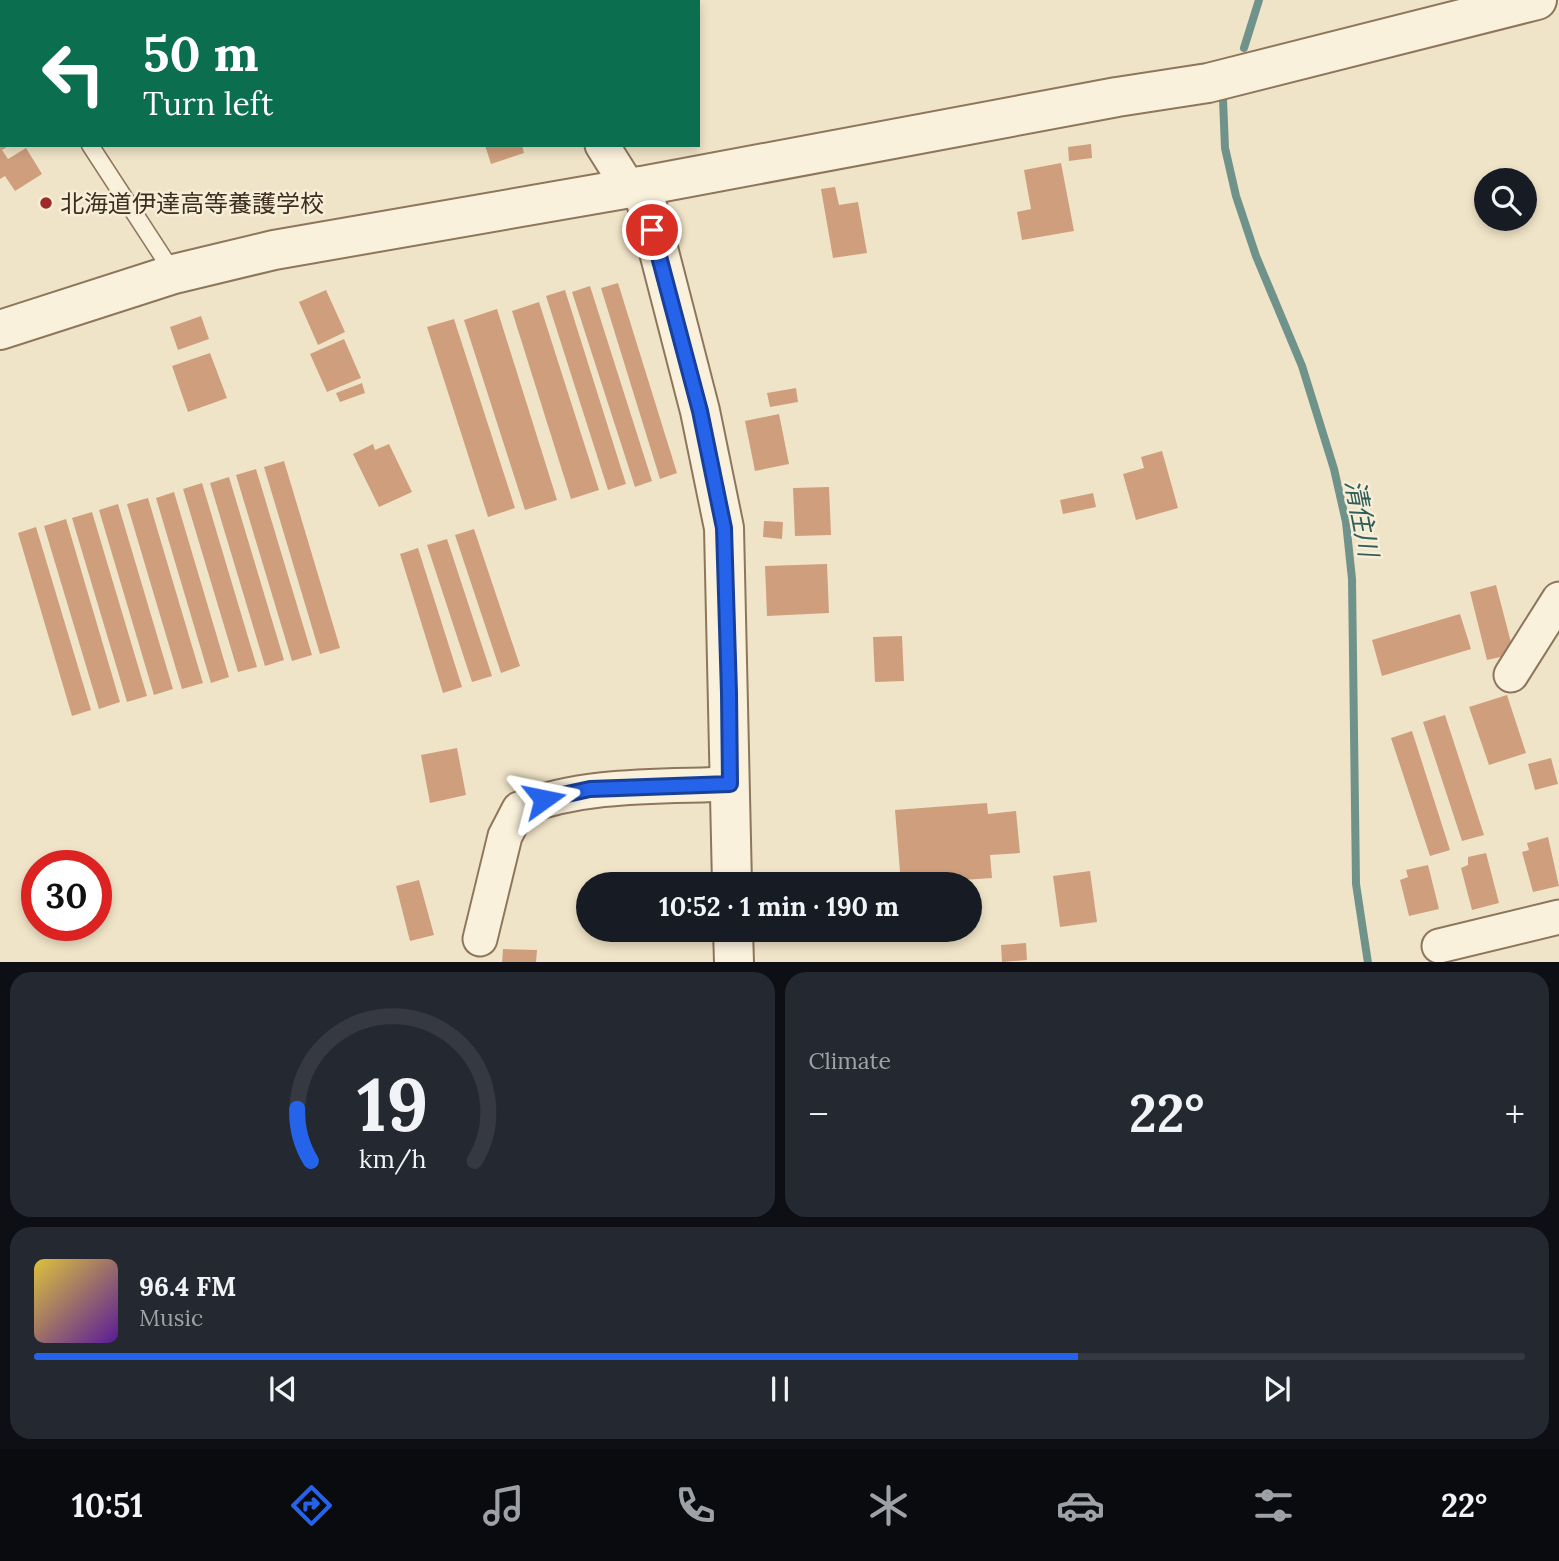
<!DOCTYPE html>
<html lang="en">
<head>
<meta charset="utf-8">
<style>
  body { margin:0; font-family:Lora,"Noto Sans JP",serif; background:#242831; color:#f1f3f6; height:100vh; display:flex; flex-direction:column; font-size:26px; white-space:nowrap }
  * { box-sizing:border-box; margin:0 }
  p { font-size:23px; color:#9ea1a6 }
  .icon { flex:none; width:38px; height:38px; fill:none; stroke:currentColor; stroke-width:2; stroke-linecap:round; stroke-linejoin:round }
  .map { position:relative; height:962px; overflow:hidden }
  .panel { display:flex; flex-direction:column; gap:10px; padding:10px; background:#0d0f14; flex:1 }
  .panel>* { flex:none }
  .banner { position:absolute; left:0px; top:0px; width:700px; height:147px; box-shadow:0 4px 10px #0003; background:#0b6e4f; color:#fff; overflow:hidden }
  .buttons { position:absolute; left:1474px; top:168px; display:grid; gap:14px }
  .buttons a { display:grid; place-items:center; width:63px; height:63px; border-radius:50%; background:#171b24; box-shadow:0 4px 10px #0003; font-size:35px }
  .speed { position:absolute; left:21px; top:850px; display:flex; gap:14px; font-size:35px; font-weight:700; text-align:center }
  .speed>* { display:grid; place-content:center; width:91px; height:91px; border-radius:50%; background:#171b24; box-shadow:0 4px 10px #0003; line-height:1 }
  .speed .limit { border:10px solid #d22; background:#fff; color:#111 }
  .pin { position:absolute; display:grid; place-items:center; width:60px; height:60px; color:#fff; margin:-30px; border:4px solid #fff; border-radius:50%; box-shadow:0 2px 7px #0007 }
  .me { position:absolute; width:77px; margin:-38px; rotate:78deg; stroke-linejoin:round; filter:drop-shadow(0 0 5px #0008) }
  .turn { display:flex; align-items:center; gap:24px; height:147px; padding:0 28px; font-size:32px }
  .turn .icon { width:91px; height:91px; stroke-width:2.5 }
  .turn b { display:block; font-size:49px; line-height:60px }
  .big { font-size:52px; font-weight:700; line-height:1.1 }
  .panel .card { flex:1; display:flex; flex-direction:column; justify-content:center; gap:10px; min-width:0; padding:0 24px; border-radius:21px; background:#242831 }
  .panel .dial { align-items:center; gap:0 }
  .dial svg { height:182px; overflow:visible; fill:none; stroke:#363941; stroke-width:7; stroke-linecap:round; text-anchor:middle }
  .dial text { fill:#f1f3f6; stroke:none }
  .song { display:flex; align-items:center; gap:21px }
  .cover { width:84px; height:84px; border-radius:10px; background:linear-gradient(135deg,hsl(50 70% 55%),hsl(270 70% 35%)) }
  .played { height:7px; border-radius:4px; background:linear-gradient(90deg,#2563eb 70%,#363941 70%) }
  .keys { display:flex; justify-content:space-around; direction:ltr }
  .heat { display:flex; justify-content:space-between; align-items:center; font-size:38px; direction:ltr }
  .panel .tiles { flex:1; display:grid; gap:10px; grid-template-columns:1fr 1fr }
  .card:last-child { grid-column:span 2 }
  .trip { position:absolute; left:576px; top:872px; width:406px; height:70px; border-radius:35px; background:#171b24; box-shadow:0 4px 10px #0003; font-weight:700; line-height:70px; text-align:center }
  .menu { display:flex; height:112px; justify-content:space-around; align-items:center; background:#090b0e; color:#9ea1a6 }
  .menu .icon { width:49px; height:49px }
  .menu .selected { color:#2563eb }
  .menu b { font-size:32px; color:#f1f3f6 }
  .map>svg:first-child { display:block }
</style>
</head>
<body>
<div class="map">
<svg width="1559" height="963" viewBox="0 0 1559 963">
  <rect width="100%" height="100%" fill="#f0e4c8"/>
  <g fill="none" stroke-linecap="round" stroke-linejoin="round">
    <g stroke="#6f938a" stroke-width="8">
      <polyline points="1244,48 1259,0"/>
      <polyline points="1223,99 1225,148 1236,196 1256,256 1302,366 1334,469 1346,522 1352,579 1356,884 1368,963"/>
    </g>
  </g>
  <g fill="#cf9f7d">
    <polygon points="1091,144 1092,158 1069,161 1068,147"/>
    <polygon points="0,145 10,145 2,150 8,159 26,148 42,174 15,191 5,176 0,179"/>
    <polygon points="485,145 522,145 524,153 491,164"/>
    <polygon points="1061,163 1074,231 1022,240 1017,212 1031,209 1024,170"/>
    <polygon points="835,187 839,205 858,202 867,253 833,258 821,189"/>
    <polygon points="618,283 677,473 660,479 601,288"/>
    <polygon points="590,286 652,481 635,487 572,292"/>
    <polygon points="326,290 345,332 318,345 299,302"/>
    <polygon points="565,290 626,484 608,490 546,296"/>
    <polygon points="539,302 599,490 571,499 512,311"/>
    <polygon points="497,309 557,500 525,510 464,320"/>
    <polygon points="201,316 209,339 178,350 170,327"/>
    <polygon points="454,319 515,508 488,517 427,327"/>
    <polygon points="344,339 361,378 327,392 310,354"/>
    <polygon points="210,353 227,398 188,412 172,366"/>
    <polygon points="362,383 365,393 340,402 336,393"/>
    <polygon points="796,388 798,402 770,407 767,393"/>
    <polygon points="779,414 789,464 755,471 745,421"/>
    <polygon points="373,444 375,450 389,444 412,492 379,507 353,454"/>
    <polygon points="1162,451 1178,508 1136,520 1123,474 1144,468 1141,457"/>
    <polygon points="284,461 340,648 320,654 264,467"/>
    <polygon points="256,469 312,655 292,661 236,475"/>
    <polygon points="229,477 284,660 265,666 210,483"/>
    <polygon points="202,483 257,667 238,672 183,489"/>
    <polygon points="829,487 831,535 795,536 793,488"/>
    <polygon points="174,492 229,677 211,683 156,498"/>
    <polygon points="1093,493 1096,507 1063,514 1060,500"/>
    <polygon points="148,498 203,683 182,689 127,504"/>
    <polygon points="118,504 173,689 154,695 99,510"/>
    <polygon points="92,512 147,696 127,702 72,518"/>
    <polygon points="66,519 120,702 99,709 44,526"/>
    <polygon points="764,521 783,522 782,539 763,537"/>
    <polygon points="36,527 91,710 72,716 18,533"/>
    <polygon points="474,529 520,666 501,673 455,535"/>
    <polygon points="447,539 492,676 472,682 427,545"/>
    <polygon points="418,548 462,687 443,693 400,554"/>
    <polygon points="827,564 829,613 767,616 765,566"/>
    <polygon points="1496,585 1514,654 1487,660 1470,592"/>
    <polygon points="1460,614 1471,649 1382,676 1372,640"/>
    <polygon points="902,636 904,681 875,682 873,637"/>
    <polygon points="1507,695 1526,753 1489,765 1469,707"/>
    <polygon points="1445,715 1484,835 1462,841 1423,722"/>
    <polygon points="1412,731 1450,850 1430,856 1391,738"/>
    <polygon points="457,748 466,795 430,803 421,755"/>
    <polygon points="1551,758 1558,784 1535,790 1528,764"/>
    <polygon points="987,803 988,814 1016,811 1020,853 990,855 992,878 901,884 895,810"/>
    <polygon points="1548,837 1559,886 1533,892 1522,852 1529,850 1527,843"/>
    <polygon points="1486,853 1499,903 1472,910 1461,868 1468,865 1468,857"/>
    <polygon points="1428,865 1439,909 1409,916 1400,880 1408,877 1406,870"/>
    <polygon points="1090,871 1097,922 1060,927 1053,876"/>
    <polygon points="419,880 434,935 410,941 396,886"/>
    <polygon points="1026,943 1027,960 1002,962 1001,945"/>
    <polygon points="503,949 537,950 536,963 502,963"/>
  </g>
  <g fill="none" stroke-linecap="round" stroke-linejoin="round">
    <g stroke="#8d765c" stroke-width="19">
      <g id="service">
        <polyline points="0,7 2,10"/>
        <polyline points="90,145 174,274"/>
      </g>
    </g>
    <g stroke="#8d765c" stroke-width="37">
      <g id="minor">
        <polyline points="510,0 511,2"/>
        <polyline points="602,145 629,188"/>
        <polyline points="1511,675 1559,599"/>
        <path d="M480,939L505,836L519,809C586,783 659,787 730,784"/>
        <polyline points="1439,946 1559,917"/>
      </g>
    </g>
    <g stroke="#8d765c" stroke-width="42">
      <g id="tertiary">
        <polyline points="642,186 700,411 724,528 732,884"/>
        <polyline points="0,330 174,274 274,250 642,186 1117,97 1208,83 1537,0"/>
        <polyline points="733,929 734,963"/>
      </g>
    </g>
    <use href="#service" stroke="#faf1dc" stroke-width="16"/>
    <use href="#minor" stroke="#faf1dc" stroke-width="33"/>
    <use href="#tertiary" stroke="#faf1dc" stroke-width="38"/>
  </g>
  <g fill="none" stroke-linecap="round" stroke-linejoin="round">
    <g stroke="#184099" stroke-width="18">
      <polyline id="route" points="544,799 590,789 730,784 729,693 724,528 700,411 652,230"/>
    </g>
    <use href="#route" stroke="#2563eb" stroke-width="12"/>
  </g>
  <circle fill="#9e2a2b" stroke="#f7eed8" stroke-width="2.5" cx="46" cy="203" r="7"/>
  <g text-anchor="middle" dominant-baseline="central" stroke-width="5" stroke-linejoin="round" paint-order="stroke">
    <g font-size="24" fill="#3d2e20" stroke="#f7eed8" text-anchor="start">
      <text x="60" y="203">北海道伊達高等養護学校</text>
    </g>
    <g font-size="26" font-style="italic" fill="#2f5d5a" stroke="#f7eed8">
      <text transform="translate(1362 518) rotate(79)">清住川</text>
    </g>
  </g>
</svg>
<div class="buttons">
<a><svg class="icon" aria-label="search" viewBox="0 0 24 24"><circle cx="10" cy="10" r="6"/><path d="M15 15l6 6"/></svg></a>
</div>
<div class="speed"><div class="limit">30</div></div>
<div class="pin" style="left:652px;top:230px;background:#d93025"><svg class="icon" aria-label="arrive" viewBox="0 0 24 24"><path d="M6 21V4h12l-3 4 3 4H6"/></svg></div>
<svg class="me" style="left:544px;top:799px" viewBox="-20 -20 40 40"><path d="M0-17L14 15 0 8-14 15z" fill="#2563eb" stroke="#fff" stroke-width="4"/></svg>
<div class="trip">10:52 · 1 min · 190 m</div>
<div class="banner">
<div class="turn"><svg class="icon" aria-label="left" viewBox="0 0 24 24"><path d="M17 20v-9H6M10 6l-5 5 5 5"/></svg><div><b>50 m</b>Turn left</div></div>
</div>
</div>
<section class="panel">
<div class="tiles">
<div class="card dial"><svg viewBox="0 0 100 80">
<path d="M14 69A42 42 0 1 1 86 69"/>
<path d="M14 69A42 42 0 0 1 8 46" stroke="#2563eb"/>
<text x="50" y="56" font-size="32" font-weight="700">19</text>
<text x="50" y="72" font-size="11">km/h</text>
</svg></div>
<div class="card"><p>Climate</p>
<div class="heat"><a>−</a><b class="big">22°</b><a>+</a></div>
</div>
<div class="card">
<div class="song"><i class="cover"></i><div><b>96.4 FM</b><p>Music</p></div></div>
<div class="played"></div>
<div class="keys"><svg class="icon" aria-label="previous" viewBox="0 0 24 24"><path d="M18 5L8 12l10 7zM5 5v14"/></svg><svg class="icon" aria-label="pause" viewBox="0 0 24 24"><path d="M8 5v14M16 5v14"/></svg><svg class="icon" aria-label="next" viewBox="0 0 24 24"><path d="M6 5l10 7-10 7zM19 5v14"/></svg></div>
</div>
</div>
</section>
<nav class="menu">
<b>10:51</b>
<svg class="icon selected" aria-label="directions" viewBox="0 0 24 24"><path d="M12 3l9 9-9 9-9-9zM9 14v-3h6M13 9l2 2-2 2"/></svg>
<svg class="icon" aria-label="music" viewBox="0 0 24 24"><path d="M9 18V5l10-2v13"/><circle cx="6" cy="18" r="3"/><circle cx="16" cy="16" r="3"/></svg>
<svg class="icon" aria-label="phone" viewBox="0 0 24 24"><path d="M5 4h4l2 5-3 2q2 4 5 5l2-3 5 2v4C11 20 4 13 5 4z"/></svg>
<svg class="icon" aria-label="climate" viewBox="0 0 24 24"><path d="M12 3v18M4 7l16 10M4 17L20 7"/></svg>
<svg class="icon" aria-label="car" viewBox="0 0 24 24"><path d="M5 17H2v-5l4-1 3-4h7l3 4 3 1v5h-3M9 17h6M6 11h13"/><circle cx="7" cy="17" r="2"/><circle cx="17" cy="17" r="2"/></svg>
<svg class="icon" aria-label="filters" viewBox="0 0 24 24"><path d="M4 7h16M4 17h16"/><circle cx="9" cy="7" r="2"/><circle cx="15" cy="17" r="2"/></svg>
<b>22°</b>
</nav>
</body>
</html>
